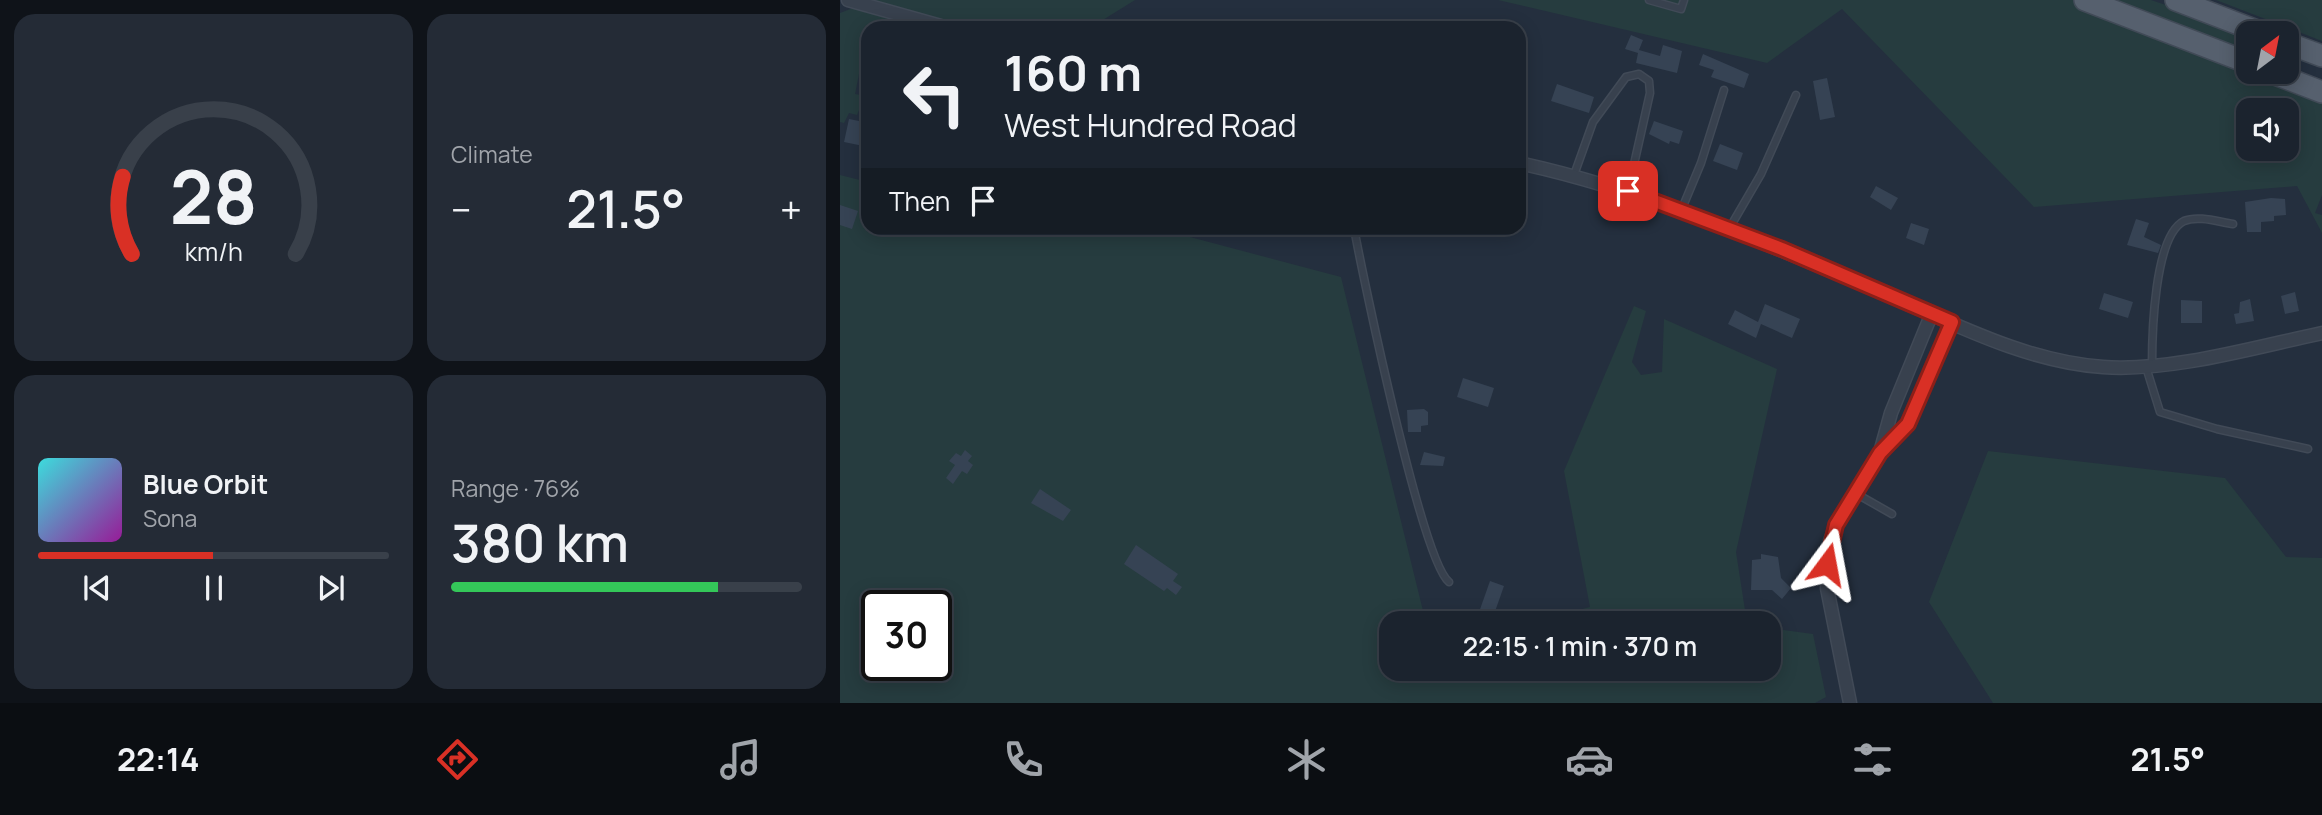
<!DOCTYPE html>
<html lang="en">
<head>
<meta charset="utf-8">
<style>
  body { margin:0; font-family:Manrope,sans-serif; background:#242b36; color:#f1f3f6; height:100vh; display:flex; flex-direction:column; font-size:26px; white-space:nowrap }
  * { box-sizing:border-box; margin:0 }
  p { font-size:23px; color:#a0a4aa }
  .icon { flex:none; width:38px; height:38px; fill:none; stroke:currentColor; stroke-width:2; stroke-linecap:round; stroke-linejoin:round }
  .map { position:relative; flex:1; overflow:hidden }
  .sheet { display:flex; flex-direction:column; gap:14px; padding:14px; background:#0f1319; width:840px }
  .sheet>* { flex:none }
  .top-card { position:absolute; left:21px; top:21px; width:665px; height:214px; border-radius:21px; box-shadow:0 4px 18px #0003,0 0 0 2px #39404a; background:#1b232e; color:#f1f3f6; overflow:hidden }
  .needle { width:46px; rotate:32deg }
  .controls { position:absolute; left:1396px; top:21px; display:grid; gap:14px }
  .controls a { display:grid; place-items:center; width:63px; height:63px; border-radius:14px; background:#1b232e; box-shadow:0 4px 18px #0003,0 0 0 2px #39404a; font-size:35px }
  .speed { position:absolute; left:21px; top:590px; display:flex; gap:14px; font-size:35px; font-weight:700; text-align:center }
  .speed>* { display:grid; place-content:center; width:91px; height:91px; border-radius:50%; background:#1b232e; box-shadow:0 4px 18px #0003,0 0 0 2px #39404a; line-height:1 }
  .speed .limit { border:4px solid #111; border-radius:10px; background:#fff; color:#111 }
  .pin { position:absolute; display:grid; place-items:center; width:60px; height:60px; color:#fff; margin:-30px; border-radius:14px; box-shadow:0 4px 10px #0006 }
  .me { position:absolute; width:77px; margin:-38px; rotate:13deg; stroke-linejoin:round; filter:drop-shadow(0 0 5px #0008) }
  .turn { display:flex; align-items:center; gap:24px; height:147px; padding:0 28px; font-size:32px }
  .turn .icon { width:91px; height:91px; stroke-width:2.5 }
  .turn b { display:block; font-size:49px; line-height:60px }
  .then { display:flex; align-items:center; height:66px; padding:0 28px; background:#0003; gap:14px; font-size:26px }
  .big { font-size:52px; font-weight:600; line-height:1.1 }
  .sheet .card { flex:1; display:flex; flex-direction:column; justify-content:center; gap:10px; min-width:0; padding:0 24px; border-radius:21px; background:#242b36 }
  .sheet .dial { align-items:center; gap:0 }
  .dial svg { height:182px; overflow:visible; fill:none; stroke:#39404a; stroke-width:7; stroke-linecap:round; text-anchor:middle }
  .dial text { fill:#f1f3f6; stroke:none }
  .song { display:flex; align-items:center; gap:21px }
  .cover { width:84px; height:84px; border-radius:10px; background:linear-gradient(135deg,hsl(180 70% 55%),hsl(300 70% 35%)) }
  .played { height:7px; border-radius:4px; background:linear-gradient(90deg,#d93025 50%,#39404a 50%) }
  .keys { display:flex; justify-content:space-around; direction:ltr }
  .heat { display:flex; justify-content:space-between; align-items:center; font-size:38px; direction:ltr }
  .charge { height:10px; border-radius:5px; background:linear-gradient(90deg,#34c759 76%,#39404a 0) }
  .sheet .tiles { flex:1; display:grid; gap:14px; grid-template-columns:repeat(2,1fr) }
  .trip { position:absolute; left:539px; top:611px; width:402px; height:70px; border-radius:21px; background:#1b232e; box-shadow:0 4px 18px #0003,0 0 0 2px #39404a; font-weight:600; line-height:70px; text-align:center }
  .menu { display:flex; height:112px; justify-content:space-around; align-items:center; background:#0b0e12; color:#a0a4aa }
  .menu .icon { width:49px; height:49px }
  .menu .on { color:#d93025 }
  .menu b { font-size:32px; color:#f1f3f6 }
  main { display:flex; flex:1; min-height:0 }
  .map>svg:first-child { display:block }
</style>
</head>
<body>
<main>
<section class="sheet">
<div class="tiles">
<div class="card dial"><svg viewBox="0 0 100 80">
<path d="M14 69A42 42 0 1 1 86 69"/>
<path d="M14 69A42 42 0 0 1 10 35" stroke="#d93025"/>
<text x="50" y="56" font-size="32" font-weight="700">28</text>
<text x="50" y="72" font-size="11">km/h</text>
</svg></div>
<div class="card"><p>Climate</p>
<div class="heat"><a>−</a><b class="big">21.5°</b><a>+</a></div>
</div>
<div class="card">
<div class="song"><i class="cover"></i><div><b>Blue Orbit</b><p>Sona</p></div></div>
<div class="played"></div>
<div class="keys"><svg class="icon" aria-label="previous" viewBox="0 0 24 24"><path d="M18 5L8 12l10 7zM5 5v14"/></svg><svg class="icon" aria-label="pause" viewBox="0 0 24 24"><path d="M8 5v14M16 5v14"/></svg><svg class="icon" aria-label="next" viewBox="0 0 24 24"><path d="M6 5l10 7-10 7zM19 5v14"/></svg></div>
</div>
<div class="card"><p>Range · 76%</p><b class="big">380 km</b><div class="charge"></div></div>
</div>
</section>
<div class="map">
<svg width="1482" height="703" viewBox="0 0 1482 703">
  <rect width="100%" height="100%" fill="#242f3e"/>
  <g fill="#263c3f" fill-rule="evenodd">
    <polygon points="9,0 295,0 250,28 109,28"/>
    <path d="M658,0H1243L1409,72H1425L1482,93V195L1475,213L1482,215V233L1457,186L1194,207L1002,9L927,63ZM1409,110H1447V149H1409Z"/>
    <polygon points="1267,0 1311,0 1409,33 1409,55"/>
    <polygon points="1376,0 1482,0 1482,41"/>
    <polygon points="13,8 81,28 28,28 28,75 19,74 15,94 25,96 17,115 9,113 4,123 0,122 0,13"/>
    <path d="M0,175L28,182V228H316L501,277L586,623H551V668H929V628L973,634L986,697L975,703H0ZM37,606H96V665H37Z"/>
    <polygon points="794,306 806,311 792,362 801,375 822,372 824,319 937,369 896,552 907,623 689,623 750,607 724,471"/>
    <polygon points="1148,451 1385,478 1446,557 1482,558 1482,703 1153,703 1089,602"/>
  </g>
  <g fill="#364354">
    <polygon points="791,35 803,40 799,50 820,56 823,45 842,51 837,73 796,63 798,53 785,49"/>
    <polygon points="863,54 909,74 904,88 871,77 874,70 859,65"/>
    <polygon points="987,78 995,117 980,120 973,81"/>
    <polygon points="717,84 754,97 749,113 711,101"/>
    <polygon points="24,100 28,100 28,147 4,142 9,119 19,121"/>
    <polygon points="814,121 843,131 839,144 830,141 829,144 809,134"/>
    <polygon points="880,144 903,153 897,170 873,161"/>
    <polygon points="1036,186 1058,198 1051,210 1030,197"/>
    <polygon points="1431,198 1445,199 1446,215 1434,216 1434,221 1421,222 1421,232 1407,232 1405,202"/>
    <polygon points="0,205 18,211 12,229 0,225"/>
    <polygon points="1296,219 1309,223 1304,237 1321,245 1318,253 1287,245"/>
    <polygon points="1071,223 1089,229 1084,245 1066,238"/>
    <polygon points="1455,292 1459,311 1445,314 1441,296"/>
    <polygon points="1264,293 1293,302 1288,318 1259,309"/>
    <polygon points="1410,299 1414,321 1396,324 1394,314 1399,313 1400,302"/>
    <polygon points="1341,300 1362,301 1362,323 1341,323"/>
    <polygon points="925,304 960,319 952,338 921,324 916,338 888,324 895,310 918,322"/>
    <polygon points="623,378 654,388 648,407 617,397"/>
    <polygon points="584,409 588,412 588,425 581,426 581,432 568,432 567,410"/>
    <polygon points="125,450 132,456 128,461 133,465 127,474 122,471 113,484 106,478 115,465 109,461 116,453 121,456"/>
    <polygon points="584,452 605,457 603,466 580,465"/>
    <polygon points="200,489 231,510 223,521 191,503"/>
    <polygon points="296,545 338,574 333,581 342,587 336,595 327,588 324,591 284,564"/>
    <polygon points="921,554 938,557 941,578 951,588 942,599 932,590 911,590 912,560 921,559"/>
    <polygon points="650,581 664,586 652,620 638,615"/>
  </g>
  <g fill="none" stroke-linecap="round" stroke-linejoin="round">
    <g stroke="#414a57" stroke-width="9">
      <g id="service">
        <polyline points="809,0 841,9 844,0"/>
        <polyline points="734,175 753,122 786,77 799,74 809,81 810,93 788,191"/>
        <polyline points="841,211 861,163 884,90"/>
        <path d="M514,228C523,277 582,561 609,582"/>
        <polyline points="889,229 921,174 956,95"/>
        <path d="M1312,366C1312,335 1314,236 1344,221C1358,215 1379,222 1393,224"/>
        <polyline points="1306,367 1320,412 1377,429 1468,449"/>
        <polyline points="1015,493 1052,514"/>
      </g>
    </g>
    <g stroke="#414a57" stroke-width="15">
      <g id="minor">
        <polyline points="8,0 108,28"/>
        <path d="M679,163C804,190 920,241 1038,291C1109,321 1185,362 1263,367C1330,372 1416,347 1482,333"/>
        <polyline points="1041,449 1051,413 1092,313"/>
        <polyline points="1010,703 987,588 990,541 996,525 1040,453 1068,424 1112,322"/>
      </g>
    </g>
    <g stroke="#414a57" stroke-width="24">
      <g id="primary">
        <polyline points="1245,0 1409,63"/>
        <polyline points="1336,0 1422,33"/>
        <polyline points="1447,43 1482,56"/>
        <polyline points="1430,72 1482,92"/>
      </g>
    </g>
    <use href="#service" stroke="#38414e" stroke-width="6"/>
    <use href="#minor" stroke="#38414e" stroke-width="12"/>
    <use href="#primary" stroke="#56606e" stroke-width="21"/>
  </g>
  <g fill="none" stroke-linecap="round" stroke-linejoin="round">
    <g stroke="#8d1f18" stroke-width="18">
      <polyline id="route" points="788,191 942,249 1112,322 1068,424 1040,453 996,525 987,564"/>
    </g>
    <use href="#route" stroke="#d93025" stroke-width="12"/>
  </g>
</svg>
<div class="controls">
<a><svg class="needle" viewBox="-14 -14 28 28"><path d="M0-13l5 13h-10z" fill="#e53935"/><path d="M0 13l5-13h-10z" fill="#a0a4aa"/></svg></a>
<a><svg class="icon" aria-label="sound" viewBox="0 0 24 24"><path d="M4 9h4l5-4v14l-5-4H4zM17 9q2 3 0 6"/></svg></a>
</div>
<div class="speed"><div class="limit">30</div></div>
<div class="pin" style="left:788px;top:191px;background:#d93025"><svg class="icon" aria-label="arrive" viewBox="0 0 24 24"><path d="M6 21V4h12l-3 4 3 4H6"/></svg></div>
<svg class="me" style="left:987px;top:564px" viewBox="-20 -20 40 40"><path d="M0-17L14 15 0 8-14 15z" fill="#d93025" stroke="#fff" stroke-width="4"/></svg>
<div class="trip">22:15 · 1 min · 370 m</div>
<div class="top-card">
<div class="turn"><svg class="icon" aria-label="left" viewBox="0 0 24 24"><path d="M17 20v-9H6M10 6l-5 5 5 5"/></svg><div><b>160 m</b>West Hundred Road</div></div>
<div class="then">Then<svg class="icon" aria-label="arrive" viewBox="0 0 24 24"><path d="M6 21V4h12l-3 4 3 4H6"/></svg></div>
</div>
</div>
</main>
<nav class="menu">
<b>22:14</b>
<svg class="icon on" aria-label="directions" viewBox="0 0 24 24"><path d="M12 3l9 9-9 9-9-9zM9 14v-3h6M13 9l2 2-2 2"/></svg>
<svg class="icon" aria-label="music" viewBox="0 0 24 24"><path d="M9 18V5l10-2v13"/><circle cx="6" cy="18" r="3"/><circle cx="16" cy="16" r="3"/></svg>
<svg class="icon" aria-label="phone" viewBox="0 0 24 24"><path d="M5 4h4l2 5-3 2q2 4 5 5l2-3 5 2v4C11 20 4 13 5 4z"/></svg>
<svg class="icon" aria-label="climate" viewBox="0 0 24 24"><path d="M12 3v18M4 7l16 10M4 17L20 7"/></svg>
<svg class="icon" aria-label="car" viewBox="0 0 24 24"><path d="M5 17H2v-5l4-1 3-4h7l3 4 3 1v5h-3M9 17h6M6 11h13"/><circle cx="7" cy="17" r="2"/><circle cx="17" cy="17" r="2"/></svg>
<svg class="icon" aria-label="filters" viewBox="0 0 24 24"><path d="M4 7h16M4 17h16"/><circle cx="9" cy="7" r="2"/><circle cx="15" cy="17" r="2"/></svg>
<b>21.5°</b>
</nav>
</body>
</html>
